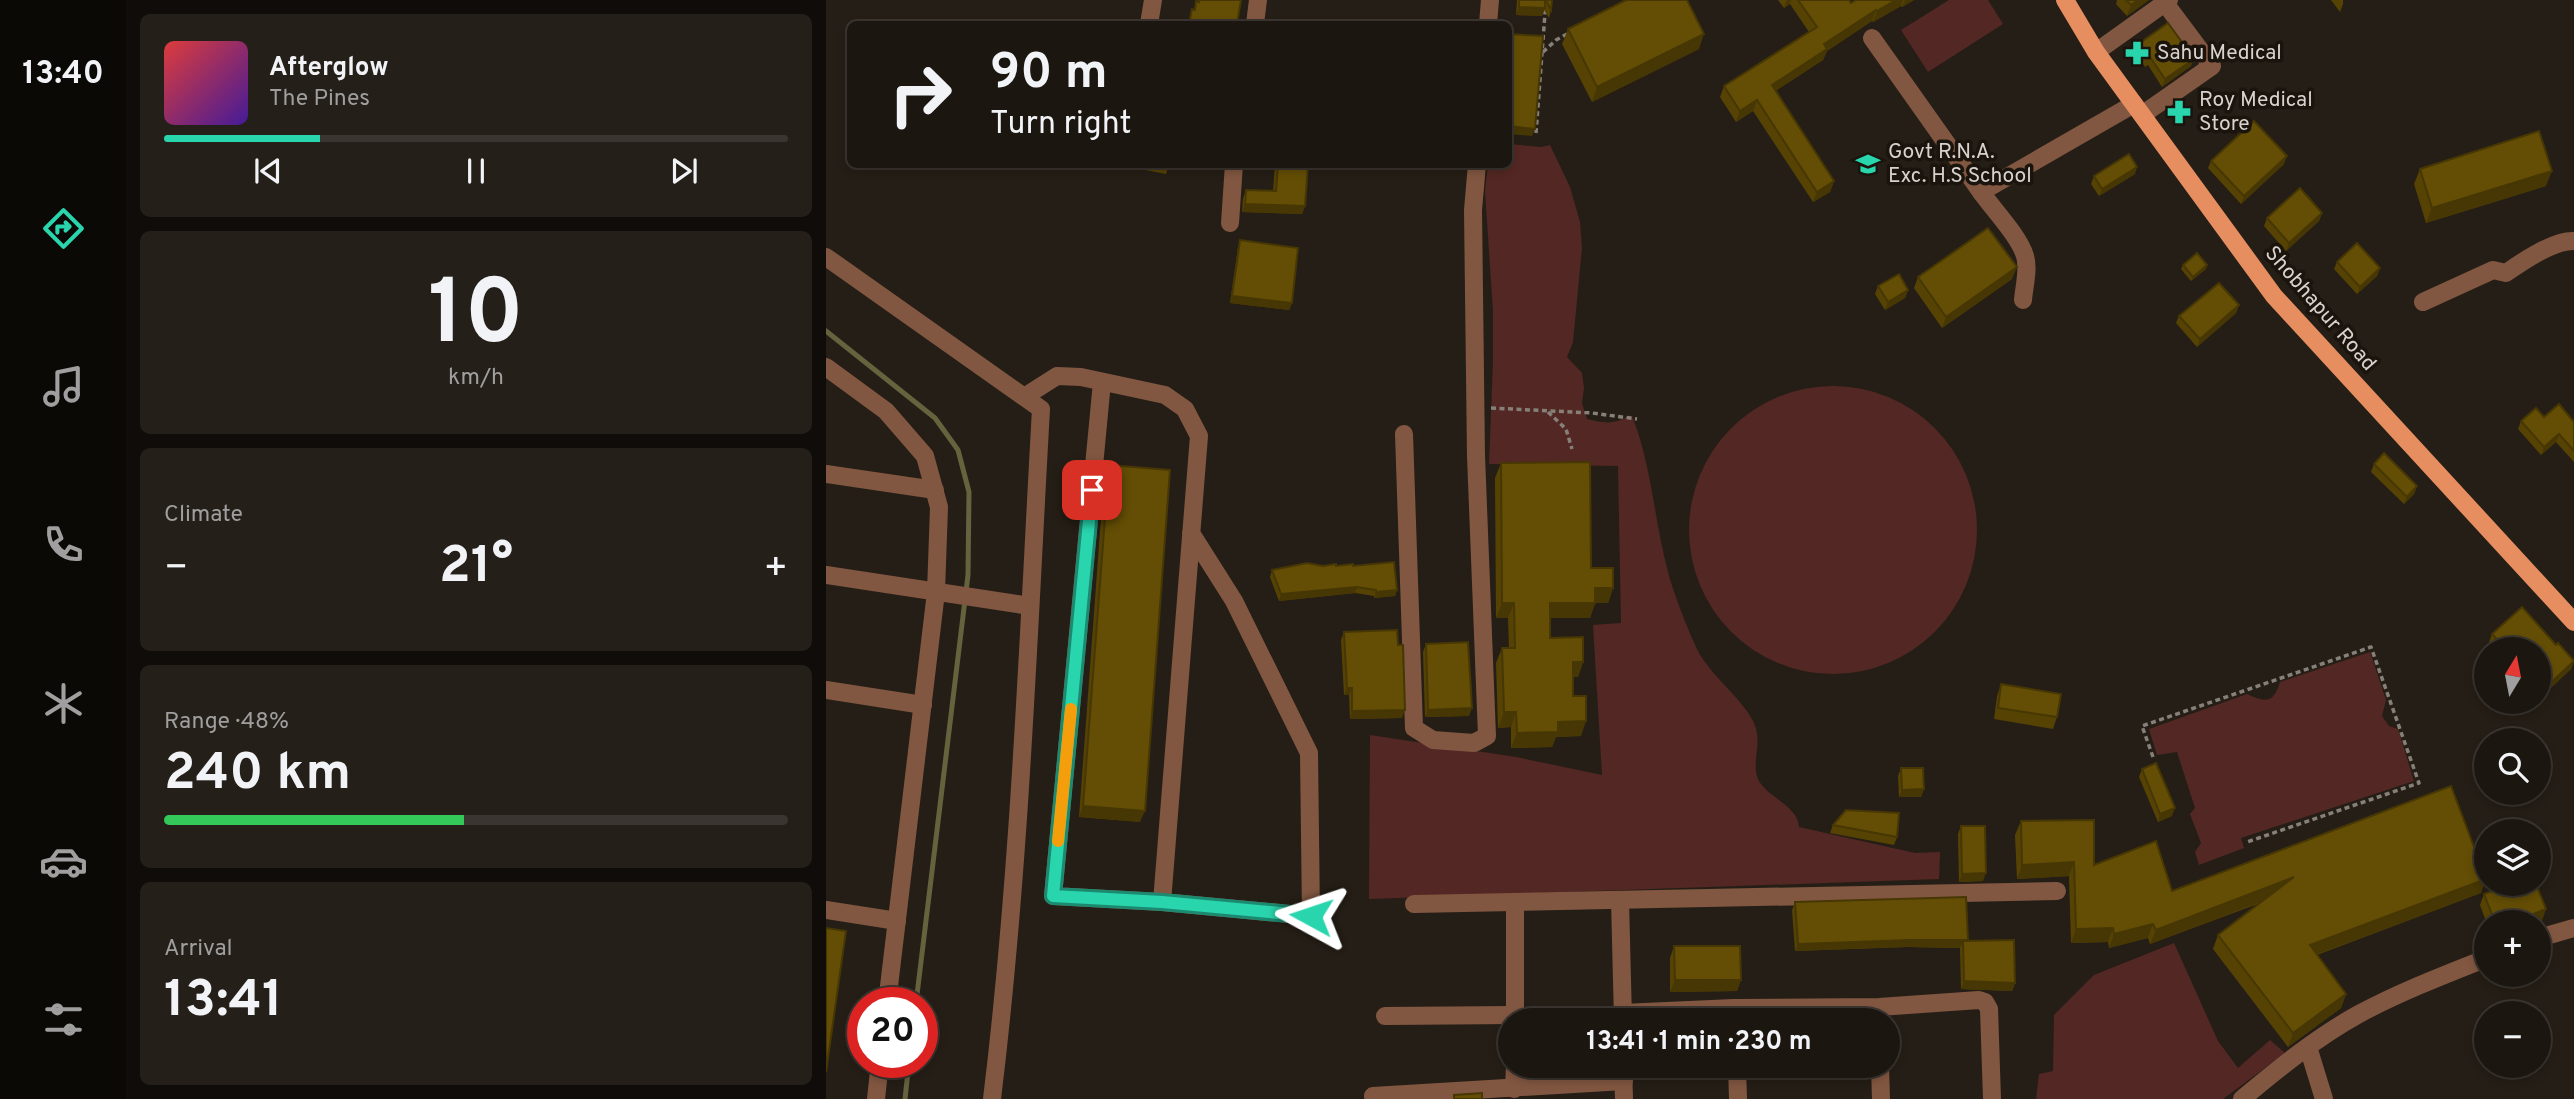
<!DOCTYPE html>
<html lang="en">
<head>
<meta charset="utf-8">
<style>
  body { margin:0; font-family:Overpass,sans-serif; background:#251f19; color:#f1f3f6; height:100vh; display:flex; flex-direction:column; font-size:26px; white-space:nowrap }
  * { box-sizing:border-box; margin:0 }
  p { font-size:23px; color:#a09f9f }
  .icon { flex:none; width:38px; height:38px; fill:none; stroke:currentColor; stroke-width:2; stroke-linecap:round; stroke-linejoin:round }
  .map { position:relative; flex:1; overflow:hidden }
  .side { display:flex; flex-direction:column; gap:14px; padding:14px; background:#0f0c09; width:700px }
  .side>* { flex:none }
  .banner { position:absolute; left:21px; top:21px; width:665px; height:147px; border-radius:10px; box-shadow:0 4px 10px #0003,0 0 0 2px #3a3530; background:#1c1610; color:#f1f3f6; overflow:hidden }
  .needle { width:46px; rotate:10deg }
  .fabs { position:absolute; left:1648px; top:637px; display:grid; gap:14px }
  .fabs a { display:grid; place-items:center; width:77px; height:77px; border-radius:50%; background:#1c1610; box-shadow:0 4px 10px #0003,0 0 0 2px #3a3530; font-size:35px }
  .speed { position:absolute; left:21px; top:987px; display:flex; gap:14px; font-size:35px; font-weight:700; text-align:center }
  .speed>* { display:grid; place-content:center; width:91px; height:91px; border-radius:50%; background:#1c1610; box-shadow:0 4px 10px #0003,0 0 0 2px #3a3530; line-height:1 }
  .speed .limit { border:10px solid #d22; background:#fff; color:#111 }
  .pin { position:absolute; display:grid; place-items:center; width:60px; height:60px; color:#fff; margin:-30px; border-radius:14px; box-shadow:0 4px 10px #0006 }
  .me { position:absolute; width:77px; margin:-38px; rotate:275deg; stroke-linejoin:round; filter:drop-shadow(0 0 5px #0008) }
  .turn { display:flex; align-items:center; gap:24px; height:147px; padding:0 28px; font-size:32px }
  .turn .icon { width:91px; height:91px; stroke-width:2.5 }
  .turn b { display:block; font-size:49px; line-height:60px }
  .big { font-size:52px; font-weight:700; line-height:1.1 }
  .side .widget { flex:1; display:flex; flex-direction:column; justify-content:center; gap:10px; min-width:0; padding:0 24px; border-radius:10px; background:#251f19 }
  .side .dial { align-items:center; gap:0 }
  .dial b { font-size:91px; line-height:1 }
  .song { display:flex; align-items:center; gap:21px }
  .cover { width:84px; height:84px; border-radius:10px; background:linear-gradient(135deg,hsl(0 70% 55%),hsl(260 70% 35%)) }
  .played { height:7px; border-radius:4px; background:linear-gradient(90deg,#29d5ad 25%,#3a3530 25%) }
  .keys { display:flex; justify-content:space-around; direction:ltr }
  .heat { display:flex; justify-content:space-between; align-items:center; font-size:38px; direction:ltr }
  .charge { height:10px; border-radius:5px; background:linear-gradient(90deg,#34c759 48%,#3a3530 0) }
  .trip { position:absolute; left:672px; top:1008px; width:402px; height:70px; border-radius:35px; background:#1c1610; box-shadow:0 4px 10px #0003,0 0 0 2px #3a3530; font-weight:700; line-height:70px; text-align:center }
  main { display:flex; flex:1; min-height:0 }
  .tab-bar { display:flex; flex-direction:column; width:126px; justify-content:space-around; align-items:center; background:#0b0906; color:#a09f9f }
  .tab-bar .icon { width:49px; height:49px }
  .tab-bar .on { color:#29d5ad }
  .tab-bar b { font-size:32px; color:#f1f3f6 }
  .map>svg:first-child { display:block }
</style>
</head>
<body>
<main>
<nav class="tab-bar">
<b>13:40</b>
<svg class="icon on" aria-label="directions" viewBox="0 0 24 24"><path d="M12 3l9 9-9 9-9-9zM9 14v-3h6M13 9l2 2-2 2"/></svg>
<svg class="icon" aria-label="music" viewBox="0 0 24 24"><path d="M9 18V5l10-2v13"/><circle cx="6" cy="18" r="3"/><circle cx="16" cy="16" r="3"/></svg>
<svg class="icon" aria-label="phone" viewBox="0 0 24 24"><path d="M5 4h4l2 5-3 2q2 4 5 5l2-3 5 2v4C11 20 4 13 5 4z"/></svg>
<svg class="icon" aria-label="climate" viewBox="0 0 24 24"><path d="M12 3v18M4 7l16 10M4 17L20 7"/></svg>
<svg class="icon" aria-label="car" viewBox="0 0 24 24"><path d="M5 17H2v-5l4-1 3-4h7l3 4 3 1v5h-3M9 17h6M6 11h13"/><circle cx="7" cy="17" r="2"/><circle cx="17" cy="17" r="2"/></svg>
<svg class="icon" aria-label="filters" viewBox="0 0 24 24"><path d="M4 7h16M4 17h16"/><circle cx="9" cy="7" r="2"/><circle cx="15" cy="17" r="2"/></svg>
</nav>
<section class="side">
<div class="widget">
<div class="song"><i class="cover"></i><div><b>Afterglow</b><p>The Pines</p></div></div>
<div class="played"></div>
<div class="keys"><svg class="icon" aria-label="previous" viewBox="0 0 24 24"><path d="M18 5L8 12l10 7zM5 5v14"/></svg><svg class="icon" aria-label="pause" viewBox="0 0 24 24"><path d="M8 5v14M16 5v14"/></svg><svg class="icon" aria-label="next" viewBox="0 0 24 24"><path d="M6 5l10 7-10 7zM19 5v14"/></svg></div>
</div>
<div class="widget dial"><b>10</b><p>km/h</p></div>
<div class="widget"><p>Climate</p>
<div class="heat"><a>−</a><b class="big">21°</b><a>+</a></div>
</div>
<div class="widget"><p>Range · 48%</p><b class="big">240 km</b><div class="charge"></div></div>
<div class="widget"><p>Arrival</p><b class="big">13:41</b></div>
</section>
<div class="map">
<svg width="1748" height="1099" viewBox="0 0 1748 1099">
  <rect width="100%" height="100%" fill="#251e16"/>
  <g fill="#532723">
    <polygon points="1123,0 1162,0 1177,24 1102,72 1075,30"/>
    <path d="M683,144L715,147L724,145L744,187L754,222L756,248L747,342L741,357L756,373L758,388L756,403L761,419C776,423 789,425 802,416H806C826,466 828,520 842,572C848,595 862,630 872,651C885,676 917,699 928,723C938,745 922,766 935,784C946,799 972,807 973,827L1089,853L1114,852L1113,879L543,899L544,735L690,757L776,775L767,625L795,623L792,466L663,464L667,362V311L659,191L662,165L682,164Z"/>
    <circle cx="1007" cy="530" r="144"/>
    <path d="M1544,652L1560,700L1556,716L1563,726L1572,729L1588,781L1415,838L1418,848L1373,865L1369,852L1375,843L1364,814L1369,808L1351,752L1331,755L1323,729L1421,694C1440,703 1448,703 1454,682Z"/>
    <polygon points="1348,943 1392,1041 1412,1068 1444,1040 1459,1053 1397,1099 1210,1099 1213,1074 1227,1071 1228,1015 1268,975"/>
  </g>
  <g fill="none" stroke-linecap="round" stroke-linejoin="round">
    <g stroke="#64633e" stroke-width="5">
      <polyline points="0,331 109,418 132,450 143,492 142,575 90,1003"/>
      <polyline points="79,1099 83,1062"/>
    </g>
    <g stroke="#868079" stroke-width="3.5" stroke-dasharray="5 3.5" stroke-linecap="butt">
      <polyline points="717,52 730,40 741,34"/>
      <polyline points="710,133 720,0"/>
      <polyline points="665,408 766,413 811,419"/>
      <polyline points="722,412 740,429 746,449"/>
      <polyline points="1327,757 1316,726 1545,647 1593,783 1421,842"/>
    </g>
    <g stroke="#825741" stroke-width="18">
      <polyline points="323,24 327,0"/>
      <polyline points="429,24 432,0"/>
      <polyline points="662,24 664,0"/>
      <polyline points="1046,38 1155,192 1308,104"/>
      <polyline points="1270,52 1343,0"/>
      <polyline points="1323,110 1386,66 1339,3"/>
      <path d="M1155,192C1167,209 1193,236 1199,256C1203,269 1198,287 1197,300"/>
      <polyline points="404,223 408,164"/>
      <path d="M0,257L215,409C202,639 194,870 166,1099"/>
      <path d="M1597,302L1667,270L1680,273C1697,261 1728,240 1748,241"/>
      <polyline points="0,367 60,411 99,456 113,507 110,592 61,1003"/>
      <polyline points="276,382 227,896 336,902"/>
      <polyline points="198,397 231,376 255,377 339,395 359,409 373,436 336,902 485,916 483,753 408,601 365,533"/>
      <polyline points="578,434 588,728 607,740 648,743 661,736 650,456 647,210 651,164"/>
      <polyline points="0,474 109,490"/>
      <polyline points="0,575 204,606"/>
      <polyline points="0,690 97,705"/>
      <polyline points="794,900 797,1020"/>
      <polyline points="588,904 1231,891"/>
      <polyline points="0,910 71,921"/>
      <polyline points="1713,938 1748,928"/>
      <polyline points="796,1013 908,1008 1053,1007 1153,1000 1159,1002 1163,1009 1166,1099"/>
      <polyline points="559,1016 689,1015"/>
      <polyline points="689,1020 689,902"/>
      <polyline points="1482,1047 1498,1099"/>
      <polyline points="797,1066 798,1099"/>
      <polyline points="911,1066 912,1099"/>
      <polyline points="1054,1066 1055,1099"/>
      <polyline points="688,1089 689,1066"/>
      <polyline points="547,1096 798,1081"/>
      <polyline points="50,1099 54,1062"/>
      <path d="M1416,1099C1453,1068 1491,1037 1533,1014C1574,992 1618,975 1661,958"/>
    </g>
    <polyline stroke="#e68e5f" stroke-width="18" points="1239,0 1270,52 1448,296 1748,622"/>
  </g>
  <g fill="#564304">
    <polygon points="691,0 726,0 725,10 723,18 718,10 716,16 690,15"/>
    <polygon points="952,0 1023,0 1025,3 1030,0 1088,0 1076,7 1075,6 1047,22 1046,21 1001,51 997,60 949,91 1008,181 1004,192 987,202 927,111 910,122 894,97 898,86 983,32 964,4 958,8"/>
    <polygon points="1291,0 1323,0 1301,16 1290,4"/>
    <polygon points="1505,0 1517,0 1517,4 1514,12"/>
    <polygon points="742,29 873,49 766,102 736,44"/>
    <polygon points="1311,45 1365,66 1336,87 1322,65 1319,67 1309,52"/>
    <polygon points="1385,161 1458,164 1415,204 1382,168"/>
    <polygon points="288,164 343,164 340,174"/>
    <polygon points="449,164 482,164 479,206 476,214 416,212 417,198 420,190 447,191"/>
    <polygon points="1594,169 1720,186 1600,223 1588,184"/>
    <polygon points="1309,174 1273,196 1265,184 1268,176"/>
    <polygon points="1496,213 1493,221 1460,251 1438,226 1441,218"/>
    <polygon points="414,240 466,303 463,310 404,303 412,247"/>
    <polygon points="1511,262 1554,268 1551,276 1531,294 1508,269"/>
    <polygon points="1357,265 1381,265 1380,269 1365,281 1355,269"/>
    <polygon points="1092,277 1186,279 1116,328 1088,288"/>
    <polygon points="1052,286 1082,290 1079,298 1059,310 1049,294"/>
    <polygon points="1413,305 1410,313 1371,347 1350,323 1353,316"/>
    <polygon points="1718,417 1748,422 1748,462 1730,442 1715,455 1692,429 1695,421"/>
    <polygon points="675,463 765,568 787,588 782,603 769,603 764,618 724,618 724,638 757,662 752,677 747,677 747,696 755,736 730,737 726,747 685,748 685,727 672,728 670,663 676,648 683,648 682,618 670,618 669,478"/>
    <polygon points="1548,464 1591,486 1588,494 1578,504 1545,472"/>
    <polygon points="283,465 314,822 253,817 278,477"/>
    <polygon points="497,566 527,566 571,590 569,596 548,598 548,596 529,593 453,601 444,577 446,570"/>
    <polygon points="1696,607 1730,645 1732,643 1748,661 1745,669 1714,698 1713,649 1670,649 1663,642 1666,634"/>
    <polygon points="518,632 572,645 576,718 524,719 523,695 518,695 515,640"/>
    <polygon points="600,644 643,716 599,717 597,652"/>
    <polygon points="1175,684 1231,717 1227,729 1168,719 1171,696"/>
    <polygon points="1075,768 1098,789 1095,797 1073,797 1072,776"/>
    <polygon points="1316,769 1346,816 1332,822 1313,777"/>
    <polygon points="1195,821 1268,865 1346,891 1655,893 1491,955 1520,994 1515,1008 1462,1047 1387,949 1392,935 1437,902 1324,944 1322,938 1283,948 1282,942 1245,943 1243,876 1191,879 1189,835"/>
    <polygon points="1007,825 1071,837 1068,845 1004,833"/>
    <polygon points="1135,826 1157,881 1133,882 1132,834"/>
    <polygon points="1658,894 1716,921 1712,922 1661,922 1661,924 1654,905"/>
    <polygon points="969,902 1141,940 1189,983 1186,991 1135,989 1134,948 1081,947 969,951 966,910"/>
    <polygon points="848,946 915,980 911,991 844,992 844,958"/>
  </g>
  <g fill="#463704">
    <polygon points="961,0 965,0 964,4 958,8"/>
    <polygon points="1070,0 1077,0 1075,6 1047,22 1051,11"/>
    <polygon points="1079,0 1088,0 1076,7"/>
    <polygon points="1312,0 1323,0 1301,16 1305,5"/>
    <polygon points="693,7 719,8 716,16 690,15"/>
    <polygon points="1050,10 1046,21 1001,51 997,60 942,96 946,85 998,44"/>
    <polygon points="878,34 873,49 766,102 771,87"/>
    <polygon points="1368,59 1365,66 1336,87 1339,79"/>
    <polygon points="931,100 927,111 910,122 914,111"/>
    <polygon points="682,126 709,129 706,136 682,134"/>
    <polygon points="1461,156 1458,164 1415,204 1418,196"/>
    <polygon points="1311,167 1309,174 1273,196 1276,189"/>
    <polygon points="1726,171 1720,186 1600,223 1606,208"/>
    <polygon points="1008,181 1004,192 987,202 991,192"/>
    <polygon points="419,204 479,206 476,214 416,212"/>
    <polygon points="1496,213 1493,221 1460,251 1463,243"/>
    <polygon points="1381,265 1380,269 1365,281 1367,277"/>
    <polygon points="1191,267 1186,279 1116,328 1120,317"/>
    <polygon points="1554,268 1551,276 1531,294 1534,287"/>
    <polygon points="1082,290 1079,298 1059,310 1062,302"/>
    <polygon points="406,296 466,303 463,310 404,303"/>
    <polygon points="1413,305 1410,313 1371,347 1374,339"/>
    <polygon points="1733,434 1730,442 1715,455 1718,447"/>
    <polygon points="1591,486 1588,494 1578,504 1581,497"/>
    <polygon points="531,587 529,593 453,601 455,594"/>
    <polygon points="769,588 787,588 782,603 769,603 764,618 719,618 724,603"/>
    <polygon points="571,590 569,596 548,598 550,592"/>
    <polygon points="676,603 688,603 682,618 670,618"/>
    <polygon points="1748,661 1745,669 1714,698 1717,690"/>
    <polygon points="747,662 757,662 752,677 741,677"/>
    <polygon points="521,688 526,688 523,695 518,695"/>
    <polygon points="646,708 643,716 599,717 602,710"/>
    <polygon points="579,710 576,718 524,719 526,711"/>
    <polygon points="678,712 690,712 685,727 672,728"/>
    <polygon points="760,721 755,736 730,737 726,747 685,748 691,733 732,722"/>
    <polygon points="1098,789 1095,797 1073,797 1076,790"/>
    <polygon points="257,806 319,811 314,822 253,817"/>
    <polygon points="1349,808 1346,816 1332,822 1334,814"/>
    <polygon points="1248,862 1243,876 1191,879 1196,865"/>
    <polygon points="1160,873 1157,881 1133,882 1136,874"/>
    <polygon points="1468,877 1463,891 1324,944 1330,930"/>
    <polygon points="1660,879 1655,893 1478,959 1484,945"/>
    <polygon points="1720,909 1716,921 1712,922 1687,922"/>
    <polygon points="1327,924 1322,938 1283,948 1288,934"/>
    <polygon points="1287,928 1282,942 1245,943 1250,929"/>
    <polygon points="1084,940 1137,941 1134,948 1081,947 969,951 972,944"/>
    <polygon points="849,980 915,980 911,991 844,992"/>
    <polygon points="1138,981 1189,983 1186,991 1135,989"/>
    <polygon points="1520,994 1515,1008 1462,1047 1467,1033"/>
  </g>
  <g fill="#644e05" stroke="#463704" stroke-width="2">
    <polygon points="373,0 415,0 411,24 363,24 366,9 369,10 370,1 373,2"/>
    <polygon points="693,0 719,0 719,8 693,7"/>
    <polygon points="720,0 726,0 725,10"/>
    <polygon points="800,0 861,0 878,34 771,87 742,29"/>
    <polygon points="972,0 1023,0 1025,3 1030,0 1070,0 1051,11 1050,10 998,44 1001,49 946,85 1008,181 991,192 931,100 914,111 898,86 991,27"/>
    <polygon points="1300,0 1312,0 1305,5"/>
    <polygon points="1342,23 1368,59 1339,79 1324,57 1322,59 1311,45"/>
    <polygon points="682,34 717,36 709,129 682,126"/>
    <polygon points="1428,121 1461,156 1418,196 1385,161"/>
    <polygon points="1713,131 1726,171 1606,208 1594,169"/>
    <polygon points="1303,154 1311,167 1276,189 1268,176"/>
    <polygon points="316,164 343,164 341,169"/>
    <polygon points="452,164 482,164 479,206 419,204 420,190 450,191"/>
    <polygon points="1474,188 1496,213 1463,243 1441,218"/>
    <polygon points="1162,228 1191,267 1120,317 1092,277"/>
    <polygon points="414,240 472,248 466,303 406,296"/>
    <polygon points="1531,243 1554,268 1534,287 1511,262"/>
    <polygon points="1371,253 1381,265 1367,277 1357,265"/>
    <polygon points="1073,274 1082,290 1062,302 1052,286"/>
    <polygon points="1393,283 1413,305 1374,339 1353,316"/>
    <polygon points="1733,404 1748,422 1748,451 1733,434 1718,447 1695,421 1710,408 1718,417"/>
    <polygon points="1558,453 1591,486 1581,497 1548,464"/>
    <polygon points="764,462 765,568 787,568 787,588 769,588 769,603 724,603 724,638 757,637 757,662 747,662 747,696 760,696 760,721 732,722 732,732 691,733 690,712 678,712 676,648 689,648 688,603 676,603 675,463"/>
    <polygon points="283,465 344,470 319,811 257,806"/>
    <polygon points="568,562 571,590 550,592 550,590 531,587 455,594 446,570 481,563 497,566 510,564 510,566 527,564 527,566"/>
    <polygon points="1696,607 1730,645 1732,643 1748,661 1717,690 1713,686 1713,649 1680,649 1666,634"/>
    <polygon points="571,630 572,645 577,645 579,710 526,711 526,688 521,688 518,632"/>
    <polygon points="642,642 646,708 602,710 600,644"/>
    <polygon points="1175,684 1235,694 1231,717 1172,708"/>
    <polygon points="1330,763 1349,808 1334,814 1316,769"/>
    <polygon points="1075,768 1097,768 1098,789 1076,790"/>
    <polygon points="1625,786 1660,879 1484,945 1520,994 1467,1033 1392,935 1468,877 1330,930 1327,924 1288,934 1287,928 1250,929 1248,862 1196,865 1195,821 1268,820 1268,865 1330,841 1346,891"/>
    <polygon points="1020,810 1073,813 1071,837 1007,825"/>
    <polygon points="1135,826 1159,826 1160,873 1136,874"/>
    <polygon points="1684,884 1710,884 1720,909 1687,922 1669,922 1658,894"/>
    <polygon points="1140,897 1142,940 1084,940 972,944 969,902"/>
    <polygon points="0,928 20,931 0,1072"/>
    <polygon points="1188,940 1189,983 1138,981 1137,941"/>
    <polygon points="848,946 914,946 915,980 849,980"/>
    <polygon points="656,1093 656,1099 628,1099 628,1095"/>
  </g>
  <g fill="none" stroke-linecap="round" stroke-linejoin="round">
    <g stroke="#1b8a70" stroke-width="18">
      <polyline id="route" points="266,490 227,896 336,902 485,916"/>
    </g>
    <use href="#route" stroke="#29d5ad" stroke-width="12"/>
    <polyline stroke="#f59e0b" stroke-width="12" points="232,841 245,709"/>
  </g>
  <defs>
    <g id="pharmacy-bare" transform="scale(1.89)"><path d="M-2-6h4v4h4v4h-4v4h-4v-4h-4v-4h4Z" fill="#29d5ad" stroke="#1b140d" stroke-width="2.5" paint-order="stroke"/></g>
    <g id="school-bare" transform="scale(1.89)"><path d="M0-5L7-2L0 1L-7-2ZM-4 1L0 2.5L4 1V4Q0 6-4 4Z" fill="#29d5ad" stroke="#1b140d" stroke-width="2.5" paint-order="stroke"/></g>
  </defs>
  <g fill-rule="evenodd">
    <use href="#pharmacy-bare" x="1311" y="53"/>
    <use href="#pharmacy-bare" x="1353" y="112"/>
    <use href="#school-bare" x="1042" y="164"/>
  </g>
  <g text-anchor="middle" dominant-baseline="central" stroke-width="7" stroke-linejoin="round" paint-order="stroke">
    <g font-size="21" fill="#d7d2cd" stroke="#1b140d" text-anchor="start">
      <text x="1331" y="53">Sahu Medical</text>
      <text x="1373" y="100">Roy Medical<tspan x="1373" dy="24">Store</tspan></text>
      <text x="1062" y="152">Govt R.N.A.<tspan x="1062" dy="24">Exc. H.S School</tspan></text>
    </g>
    <g font-size="21" fill="#d7d2cd" stroke="#1b140d">
      <text transform="translate(1494 309) rotate(49)">Shobhapur Road</text>
    </g>
  </g>
</svg>
<div class="fabs">
<a><svg class="needle" viewBox="-14 -14 28 28"><path d="M0-13l5 13h-10z" fill="#e53935"/><path d="M0 13l5-13h-10z" fill="#a09f9f"/></svg></a>
<a><svg class="icon" aria-label="search" viewBox="0 0 24 24"><circle cx="10" cy="10" r="6"/><path d="M15 15l6 6"/></svg></a>
<a><svg class="icon" aria-label="layers" viewBox="0 0 24 24"><path d="M12 4l9 5-9 5-9-5zM3 14l9 5 9-5"/></svg></a>
<a>+</a>
<a>−</a>
</div>
<div class="speed"><div class="limit">20</div></div>
<div class="pin" style="left:266px;top:490px;background:#d93025"><svg class="icon" aria-label="arrive" viewBox="0 0 24 24"><path d="M6 21V4h12l-3 4 3 4H6"/></svg></div>
<svg class="me" style="left:485px;top:916px" viewBox="-20 -20 40 40"><path d="M0-17L14 15 0 8-14 15z" fill="#29d5ad" stroke="#fff" stroke-width="4"/></svg>
<div class="trip">13:41 · 1 min · 230 m</div>
<div class="banner">
<div class="turn"><svg class="icon" aria-label="right" viewBox="0 0 24 24"><path d="M7 20v-9h11M14 6l5 5-5 5"/></svg><div><b>90 m</b>Turn right</div></div>
</div>
</div>
</main>
</body>
</html>
